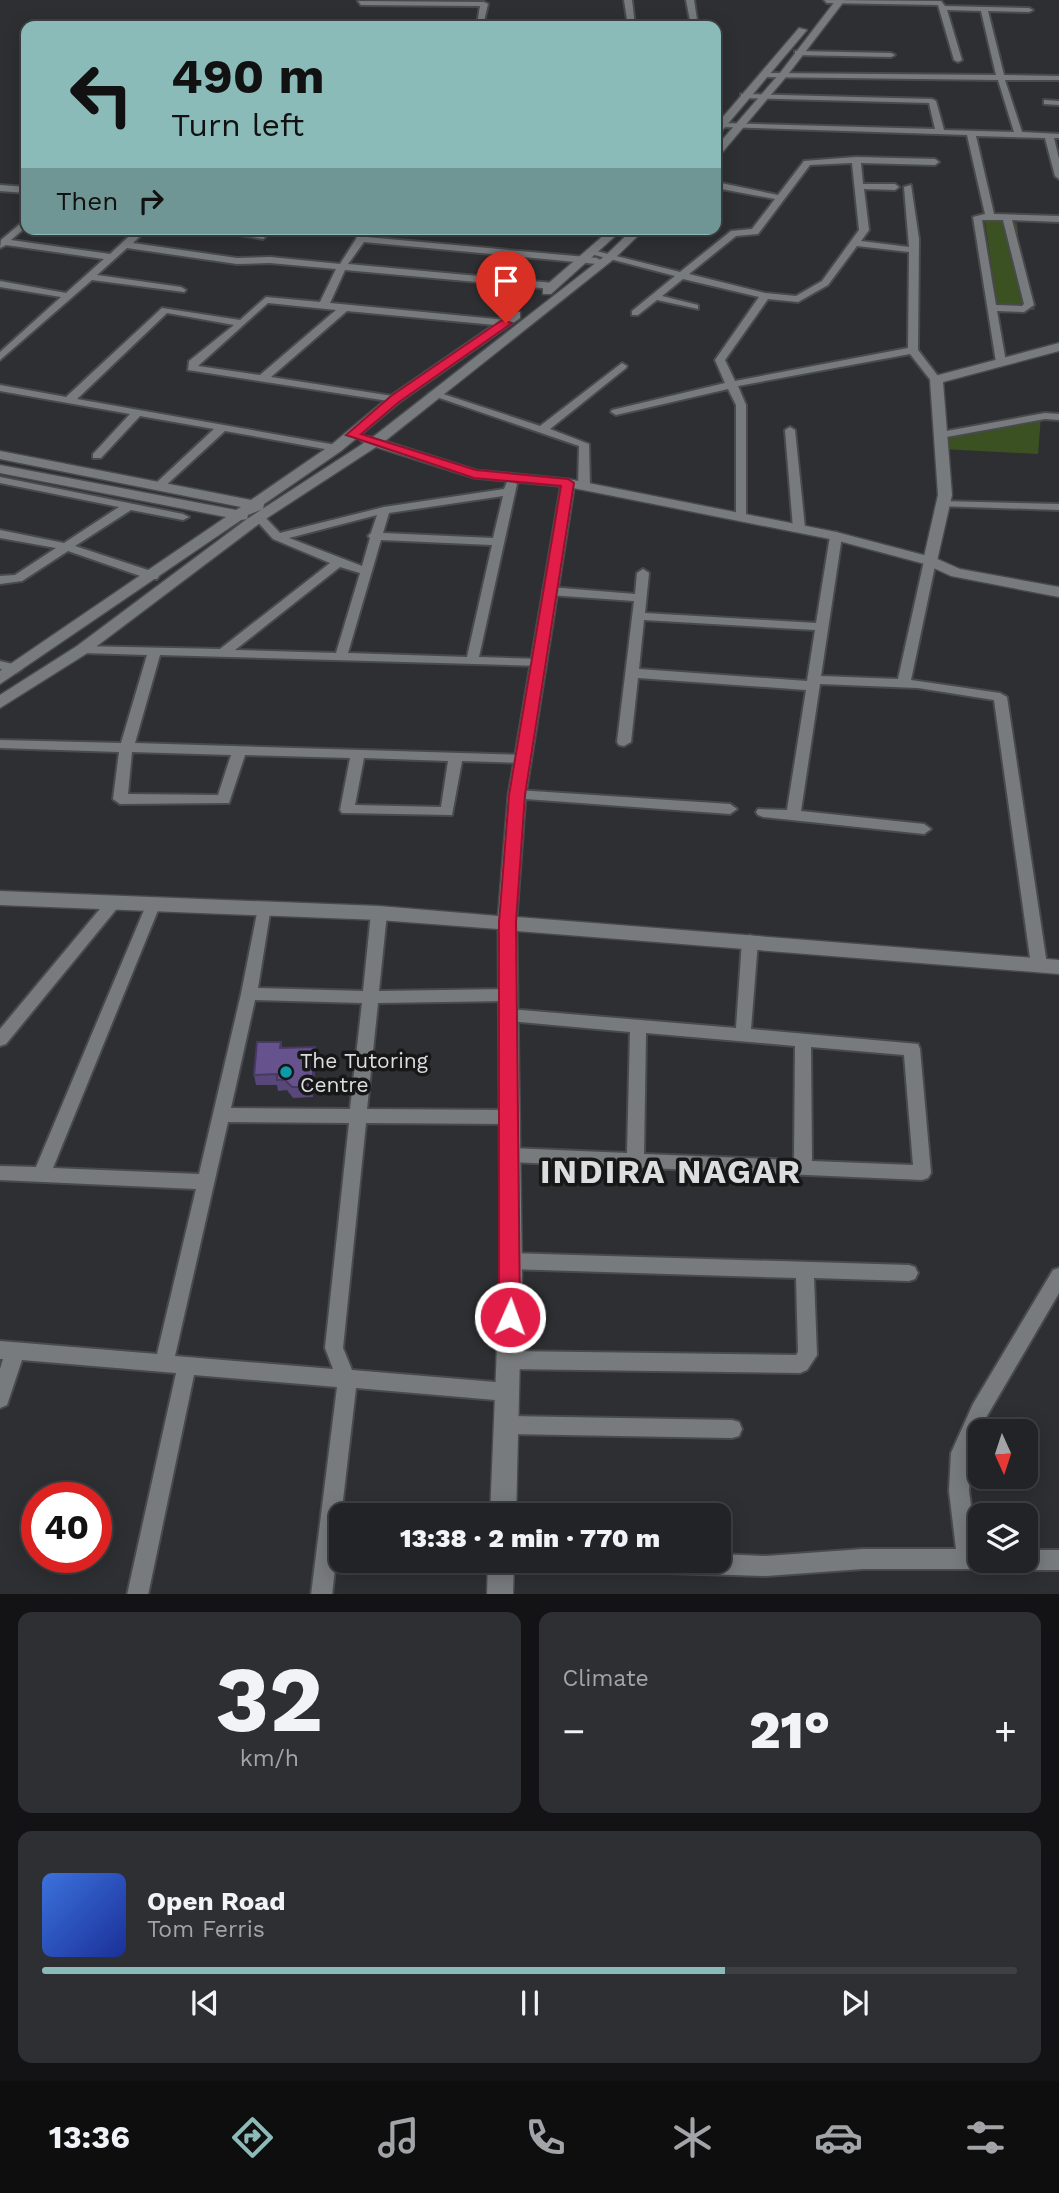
<!DOCTYPE html>
<html lang="en">
<head>
<meta charset="utf-8">
<style>
  body { margin:0; font-family:"Work Sans",sans-serif; background:#2e2f32; color:#f1f3f6; height:100vh; display:flex; flex-direction:column; font-size:26px; white-space:nowrap }
  * { box-sizing:border-box; margin:0 }
  p { font-size:23px; color:#a2a4a7 }
  .icon { flex:none; width:38px; height:38px; fill:none; stroke:currentColor; stroke-width:2; stroke-linecap:round; stroke-linejoin:round }
  .map { position:relative; height:1594px; overflow:hidden }
  .details { display:flex; flex-direction:column; gap:18px; padding:18px; background:#131315; flex:1 }
  .details>* { flex:none }
  .guide { position:absolute; left:21px; top:21px; width:700px; height:214px; border-radius:14px; box-shadow:0 4px 18px #0003,0 0 0 2px #3f4043; background:#8bbbb9; color:#111; overflow:hidden }
  .needle { width:46px; rotate:177deg }
  .fabs { position:absolute; left:968px; top:1419px; display:grid; gap:14px }
  .fabs a { display:grid; place-items:center; width:70px; height:70px; border-radius:14px; background:#222326; box-shadow:0 4px 18px #0003,0 0 0 2px #3f4043; font-size:35px }
  .speed { position:absolute; left:21px; top:1482px; display:flex; gap:14px; font-size:35px; font-weight:700; text-align:center }
  .speed>* { display:grid; place-content:center; width:91px; height:91px; border-radius:50%; background:#222326; box-shadow:0 4px 18px #0003,0 0 0 2px #3f4043; line-height:1 }
  .speed .limit { border:10px solid #d22; background:#fff; color:#111 }
  .pin { position:absolute; display:grid; place-items:center; width:60px; height:60px; color:#fff; margin:-72px -30px; border-radius:50% 50% 50% 0; rotate:-45deg; box-shadow:0 0 7px #0007 }
  .pin .icon { rotate:45deg }
  .me { position:absolute; width:77px; margin:-38px; rotate:2deg; stroke-linejoin:round; filter:drop-shadow(0 0 5px #0008) }
  .turn { display:flex; align-items:center; gap:24px; height:147px; padding:0 35px; font-size:32px }
  .turn .icon { width:91px; height:91px; stroke-width:2.5 }
  .turn b { display:block; font-size:49px; line-height:60px }
  .then { display:flex; align-items:center; height:66px; padding:0 35px; background:#0003; gap:14px; font-size:26px }
  .big { font-size:52px; font-weight:800; line-height:1.1 }
  .details .tile { flex:1; display:flex; flex-direction:column; justify-content:center; gap:10px; min-width:0; padding:0 24px; border-radius:14px; background:#2e2f32 }
  .details .dial { align-items:center; gap:0 }
  .dial b { font-size:91px; line-height:1 }
  .song { display:flex; align-items:center; gap:21px }
  .cover { width:84px; height:84px; border-radius:10px; background:linear-gradient(135deg,hsl(220 70% 55%),hsl(230 70% 35%)) }
  .played { height:7px; border-radius:4px; background:linear-gradient(90deg,#8bbbb9 70%,#3f4043 70%) }
  .keys { display:flex; justify-content:space-around; direction:ltr }
  .heat { display:flex; justify-content:space-between; align-items:center; font-size:38px; direction:ltr }
  .details .tiles { flex:1; display:grid; gap:18px; grid-template-columns:1fr 1fr }
  .tile:last-child { grid-column:span 2 }
  .trip { position:absolute; left:329px; top:1503px; width:402px; height:70px; border-radius:14px; background:#222326; box-shadow:0 4px 18px #0003,0 0 0 2px #3f4043; font-weight:800; line-height:70px; text-align:center }
  .tab-bar { display:flex; height:112px; justify-content:space-around; align-items:center; background:#0e0e0f; color:#a2a4a7 }
  .tab-bar .icon { width:49px; height:49px }
  .tab-bar .active { color:#8bbbb9 }
  .tab-bar b { font-size:32px; color:#f1f3f6 }
  .map>svg:first-child { display:block }
</style>
</head>
<body>
<div class="map">
<svg width="1059" height="1595" viewBox="0 0 1059 1595">
  <rect width="100%" height="100%" fill="#2e2f32"/>
  <g fill="#3c5122">
    <polygon points="995,220 1017,223 1020,256 1035,310 998,309 985,222"/>
    <polygon points="1041,416 1038,454 942,449 941,435"/>
  </g>
  <g fill="none" stroke-linecap="round" stroke-linejoin="round">
    <g stroke="#494a4d" stroke-width="4">
      <g id="minor">
        <polygon points="624,0 632,0 635,26 628,26"/>
        <polygon points="686,0 694,0 698,26 691,26"/>
        <path d="M824,0L941,1L945,6L1029,8L1033,10L1029,12L988,11L1004,75L1059,76V80H1005L1022,132L1059,134V138H1054L1059,159V179L1055,176L1045,138L976,136L994,214L1059,216V222L1012,220L1034,305L1024,312L997,311L1006,362L1005,364L996,362L973,217L985,214L967,135L722,127L718,125L722,123L935,129L929,103L741,98V94H744L932,99L936,101L944,130L1014,132L998,80L761,77V73H764L996,75L981,11L947,10L962,60L958,62L954,60L938,5L827,3ZM982,220H1003L1024,304L1022,306L996,305Z"/>
        <polygon points="358,1 484,2 488,4 483,26 350,26 349,24 353,22 477,24 480,6 361,5"/>
        <rect x="163" y="21" width="6" height="5"/>
        <polygon points="798,51 891,53 895,55 891,57 795,55 795,51"/>
        <polygon points="1044,100 1059,101 1059,105 1044,104"/>
        <path d="M856,157L935,159L939,162L935,165L861,163L863,184H895L899,187L895,190L864,189L869,230L861,241L909,247L904,187L911,185L919,239L918,350L941,380L936,383L932,382L910,354L738,386L746,405V517L744,519H736V405L728,389L616,415L611,412L612,410L725,383L715,360L759,297L683,279L662,296L698,305V309L657,300L638,315H632V311L675,276L587,253L592,250L680,272L731,231L752,229L775,199L716,188V182L778,195L804,161ZM852,163L859,230L822,281L796,296L765,293L689,274L736,236L758,234L810,165ZM857,246L909,252L908,348L735,381L725,360L768,299L798,302L828,285Z"/>
        <polygon points="0,185 26,187 26,193 0,191"/>
        <path d="M26,219V227L11,240L110,254L137,229H147L133,243L237,258L270,257L340,264L356,239L359,229H368L366,237L597,258L602,261L597,264L364,242L348,264L553,283L558,286L553,289L345,270L330,303L506,320L511,323L506,326L347,311L271,377L399,397V401L395,402L188,370L189,361L234,325L167,313L77,399L336,445L341,448L336,451L225,431L163,488L159,489L153,486L155,484L214,429L140,416L101,458H93V454L130,414L0,391V385L66,397L162,308L240,320L266,297L320,302L336,269L270,263L237,264L127,248L97,275L181,287L186,290L184,292L92,280L0,360V352L61,297L0,287V281L66,293L104,259L6,245L0,248L1,240ZM268,303L336,310L260,375L198,366Z"/>
        <polygon points="206,229 233,229 261,233 264,229 273,229 263,239"/>
        <polygon points="622,363 627,366 626,368 550,429 589,444 590,486 584,489 578,486 579,446 428,394 433,391 437,392 540,426"/>
        <polygon points="1045,413 1059,414 1059,420 1045,419 941,438 936,435 941,432"/>
        <polygon points="790,427 795,430 805,528 799,531 793,528 785,430"/>
        <polygon points="0,477 183,514 189,517 183,520 131,510 75,546 157,573 159,576 157,579 149,579 68,551 22,581 0,584 0,576 15,575 56,548 0,538 0,530 64,543 119,507 0,483"/>
        <path d="M511,481L517,484L479,657L537,659L542,660L543,663L542,666L160,655L135,743L528,755L530,758L523,763L462,761L452,815L342,813L340,810L350,758L245,755L229,803L120,804L113,799L119,752L0,748V740L121,743L147,655L83,653L79,652L77,649L79,646L220,649L330,563L273,539L255,519V515H263L280,533L384,507L504,489L507,482ZM503,496L493,538L383,533L389,513ZM377,515L371,533L368,536L370,538L362,566L289,538ZM381,540L492,545L467,657L348,653ZM340,567L360,573L336,653L235,650ZM132,752L231,755L218,795L128,794ZM364,758L448,761L441,807L355,805Z"/>
        <polygon points="942,501 1059,504 1059,510 938,506 938,502"/>
        <path d="M836,532L842,536L821,676L898,679L924,561L930,557L936,561L911,680L1000,693L1007,697L1047,965L1044,969H1034L1031,965L994,700L918,688L820,684L801,811L924,824L931,829L924,834L763,817L758,815L756,812L758,809L787,810L806,690L638,678L631,742L624,746L619,745L617,742L634,601L549,595L543,591L549,587L635,594L637,573L643,569L649,573L645,613L816,623L830,536ZM644,620L815,630L807,681L639,669Z"/>
        <polygon points="0,661 21,666 22,669 16,673 0,669"/>
        <polygon points="517,790 730,804 737,809 730,814 512,798 510,795"/>
        <polygon points="114,897 119,898 121,902 119,906 6,1044 0,1046 0,1029 109,898"/>
        <path d="M154,898L159,899L161,903L53,1168L199,1174L241,994L259,903H269L271,907L258,988L363,991L371,913L374,909H384L387,913L379,991L508,989L514,991L516,995L514,999L508,1001L378,1003L367,1109L510,1110L516,1112L518,1117L516,1122L510,1124L366,1123L343,1348L352,1370L507,1383L514,1386L517,1392L514,1398L507,1401L356,1388L332,1595H311L337,1387L194,1375L148,1595H127L176,1373L22,1360L7,1405L0,1408V1369L3,1359H0V1341L157,1354L196,1189L0,1180V1166L36,1167L147,903L149,899ZM255,1000L362,1003L350,1109L231,1108ZM228,1122L349,1123L325,1348L333,1369L175,1356Z"/>
        <path d="M750,935L755,937L758,941L751,1029L918,1044L920,1049L931,1173L928,1178L922,1180L510,1162L504,1160L501,1155L504,1150L510,1148L627,1153L630,1032L509,1021L503,1019L501,1015L503,1011L509,1009L736,1028L742,941L745,937ZM646,1033L795,1046L794,1160L644,1154ZM811,1047L904,1055L913,1165L812,1161Z"/>
        <polygon points="509,1253 909,1265 915,1267 918,1273 915,1279 909,1281 814,1278 817,1355 807,1370 800,1373 508,1369 501,1366 499,1360 501,1354 508,1351 796,1355 798,1352 796,1278 509,1269 503,1267 500,1261 503,1255"/>
        <polygon points="1059,1268 1059,1293 987,1416 971,1453 969,1491 977,1549 980,1549 980,1561 989,1561 987,1566 980,1569 863,1569 766,1576 607,1571 600,1568 597,1561 719,1561 719,1554 766,1556 863,1549 956,1549 949,1491 951,1453 973,1404 1053,1270"/>
        <polygon points="506,1416 732,1420 739,1422 742,1429 739,1436 732,1438 506,1434 499,1432 496,1425 499,1418"/>
        <polygon points="1026,1550 1059,1550 1059,1570 1026,1570 1019,1567 1016,1561 1026,1561"/>
      </g>
    </g>
    <g stroke="#494a4d" stroke-width="3">
      <g id="tertiary">
        <polygon points="1059,343 1059,351 943,382 952,495 937,561 930,565 925,564 923,561 938,495 930,380 931,377"/>
        <polygon points="568,479 575,483 526,795 517,917 1059,960 1059,974 517,931 522,1274 516,1516 490,1516 500,1274 498,929 379,920 0,905 0,891 379,906 498,916 508,795 561,483"/>
        <polygon points="488,1561 514,1561 513,1595 487,1595"/>
      </g>
    </g>
    <g stroke="#494a4d" stroke-width="3">
      <g id="secondary">
        <polygon points="836,0 845,0 786,77 720,155 716,156 716,147 780,73"/>
        <polygon points="799,28 807,30 720,133 716,134 716,125"/>
        <polygon points="611,229 623,229 551,294 543,294 543,288"/>
        <polygon points="633,229 645,229 614,259 385,441 476,470 568,479 836,532 935,558 960,569 1059,587 1059,597 951,576 925,564 835,540 568,487 474,478 376,447 264,520 89,652 0,708 0,695 77,646 247,519 241,520 0,684 0,671 226,517 0,473 0,465 236,510 241,507 0,459 0,451 251,500 331,445 390,396 512,312 520,312 520,318 400,402 341,451 264,504 263,509 248,515 247,519 364,443 359,439 361,436 373,437 606,255"/>
      </g>
    </g>
    <use href="#minor" fill="#787b7d" fill-rule="evenodd"/>
    <use href="#tertiary" fill="#787b7d" fill-rule="evenodd"/>
    <use href="#secondary" fill="#787b7d" fill-rule="evenodd"/>
  </g>
  <polygon fill="#584779" points="281,1042 282,1048 316,1058 313,1097 293,1098 287,1090 278,1091 277,1085 256,1085 254,1075"/>
  <polygon fill="#473963" points="315,1047 316,1058 313,1097 312,1087"/>
  <polygon fill="#66528d" stroke="#473963" stroke-width="2" points="257,1042 281,1042 280,1048 315,1047 312,1087 292,1087 285,1080 277,1080 277,1074 254,1075"/>
  <polygon fill="#e11d48" stroke="#92132f" stroke-width="2" points="502,320 512,323 399,402 361,434 476,470 568,479 574,483 525,795 516,922 520,1317 517,1324 510,1326 502,1324 499,1317 499,922 509,795 561,486 474,478 346,435 391,396"/>
  <circle fill="#0f9aa8" stroke="#171718" stroke-width="2.5" cx="286" cy="1072" r="7"/>
  <g text-anchor="middle" dominant-baseline="central" stroke-width="7" stroke-linejoin="round" paint-order="stroke">
    <g font-size="21" fill="#dcddde" stroke="#171718" text-anchor="start">
      <text x="300" y="1060">The Tutoring<tspan x="300" dy="24">Centre</tspan></text>
    </g>
    <g font-size="33" font-weight="bold" letter-spacing="2" fill="#dcddde" stroke="#171718">
      <text x="671" y="1171">INDIRA NAGAR</text>
    </g>
  </g>
</svg>
<div class="fabs">
<a><svg class="needle" viewBox="-14 -14 28 28"><path d="M0-13l5 13h-10z" fill="#e53935"/><path d="M0 13l5-13h-10z" fill="#a2a4a7"/></svg></a>
<a><svg class="icon" aria-label="layers" viewBox="0 0 24 24"><path d="M12 4l9 5-9 5-9-5zM3 14l9 5 9-5"/></svg></a>
</div>
<div class="speed"><div class="limit">40</div></div>
<div class="pin" style="left:506px;top:323px;background:#d93025"><svg class="icon" aria-label="arrive" viewBox="0 0 24 24"><path d="M6 21V4h12l-3 4 3 4H6"/></svg></div>
<svg class="me" style="left:510px;top:1317px" viewBox="-20 -20 40 40"><circle r="17" fill="#e11d48" stroke="#fff" stroke-width="3"/><path d="M0-11L8 9 0 5-8 9z" fill="#fff"/></svg>
<div class="trip">13:38 · 2 min · 770 m</div>
<div class="guide">
<div class="turn"><svg class="icon" aria-label="left" viewBox="0 0 24 24"><path d="M17 20v-9H6M10 6l-5 5 5 5"/></svg><div><b>490 m</b>Turn left</div></div>
<div class="then">Then<svg class="icon" aria-label="right" viewBox="0 0 24 24"><path d="M7 20v-9h11M14 6l5 5-5 5"/></svg></div>
</div>
</div>
<section class="details">
<div class="tiles">
<div class="tile dial"><b>32</b><p>km/h</p></div>
<div class="tile"><p>Climate</p>
<div class="heat"><a>−</a><b class="big">21°</b><a>+</a></div>
</div>
<div class="tile">
<div class="song"><i class="cover"></i><div><b>Open Road</b><p>Tom Ferris</p></div></div>
<div class="played"></div>
<div class="keys"><svg class="icon" aria-label="previous" viewBox="0 0 24 24"><path d="M18 5L8 12l10 7zM5 5v14"/></svg><svg class="icon" aria-label="pause" viewBox="0 0 24 24"><path d="M8 5v14M16 5v14"/></svg><svg class="icon" aria-label="next" viewBox="0 0 24 24"><path d="M6 5l10 7-10 7zM19 5v14"/></svg></div>
</div>
</div>
</section>
<nav class="tab-bar">
<b>13:36</b>
<svg class="icon active" aria-label="directions" viewBox="0 0 24 24"><path d="M12 3l9 9-9 9-9-9zM9 14v-3h6M13 9l2 2-2 2"/></svg>
<svg class="icon" aria-label="music" viewBox="0 0 24 24"><path d="M9 18V5l10-2v13"/><circle cx="6" cy="18" r="3"/><circle cx="16" cy="16" r="3"/></svg>
<svg class="icon" aria-label="phone" viewBox="0 0 24 24"><path d="M5 4h4l2 5-3 2q2 4 5 5l2-3 5 2v4C11 20 4 13 5 4z"/></svg>
<svg class="icon" aria-label="climate" viewBox="0 0 24 24"><path d="M12 3v18M4 7l16 10M4 17L20 7"/></svg>
<svg class="icon" aria-label="car" viewBox="0 0 24 24"><path d="M5 17H2v-5l4-1 3-4h7l3 4 3 1v5h-3M9 17h6M6 11h13"/><circle cx="7" cy="17" r="2"/><circle cx="17" cy="17" r="2"/></svg>
<svg class="icon" aria-label="filters" viewBox="0 0 24 24"><path d="M4 7h16M4 17h16"/><circle cx="9" cy="7" r="2"/><circle cx="15" cy="17" r="2"/></svg>
</nav>
</body>
</html>
